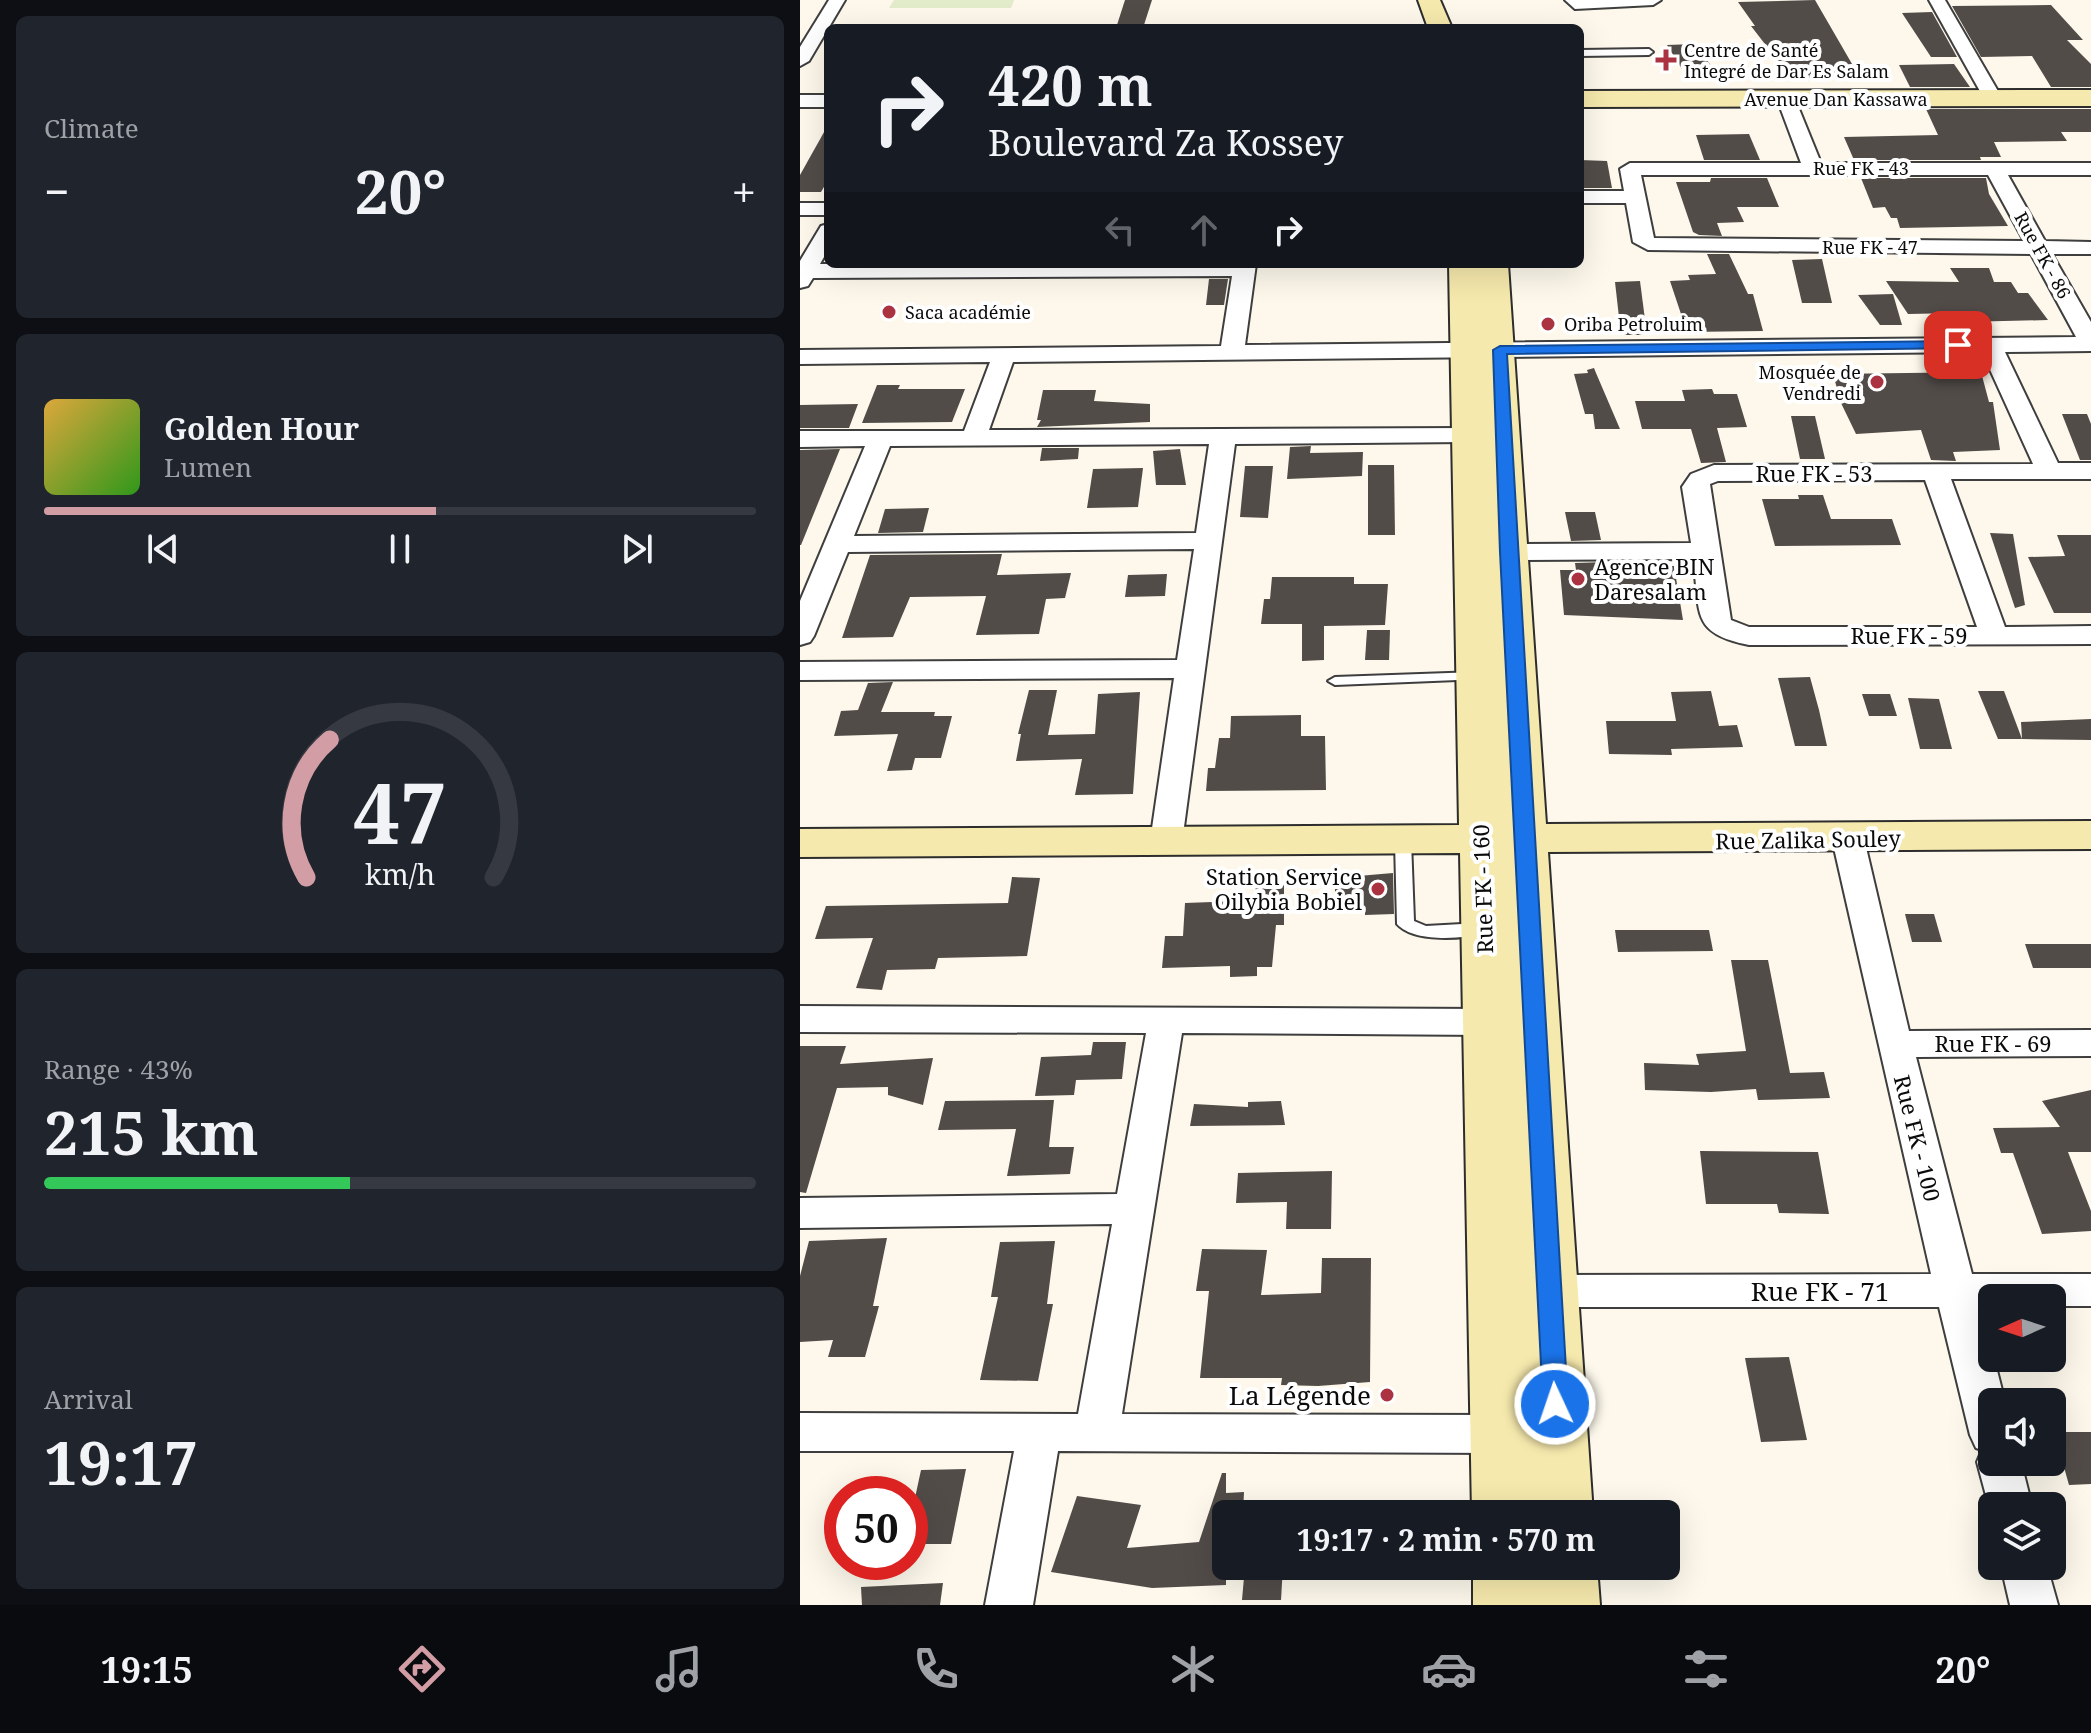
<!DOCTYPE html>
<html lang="en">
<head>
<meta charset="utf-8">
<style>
  body { margin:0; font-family:"Noto Serif",serif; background:#20242c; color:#f1f3f6; height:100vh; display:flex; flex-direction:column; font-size:30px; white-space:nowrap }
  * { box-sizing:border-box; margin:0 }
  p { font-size:26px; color:#9ea1a6 }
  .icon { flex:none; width:44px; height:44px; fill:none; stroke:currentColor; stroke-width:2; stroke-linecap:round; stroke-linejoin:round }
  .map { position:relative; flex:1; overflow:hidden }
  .side { display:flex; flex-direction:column; gap:16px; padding:16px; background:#0d0f14; width:800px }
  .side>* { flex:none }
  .top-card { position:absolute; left:24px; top:24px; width:760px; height:244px; border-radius:12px; box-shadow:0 8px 32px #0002; background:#171b24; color:#f1f3f6; overflow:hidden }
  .needle { width:52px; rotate:267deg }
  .fabs { position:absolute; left:1178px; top:1284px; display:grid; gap:16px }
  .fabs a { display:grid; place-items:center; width:88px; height:88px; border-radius:12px; background:#171b24; box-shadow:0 8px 32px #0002; font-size:40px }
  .speed { position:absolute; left:24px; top:1476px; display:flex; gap:16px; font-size:40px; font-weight:700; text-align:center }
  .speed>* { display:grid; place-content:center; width:104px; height:104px; border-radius:50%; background:#171b24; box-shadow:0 8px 32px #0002; line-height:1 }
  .speed .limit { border:12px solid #d22; background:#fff; color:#111 }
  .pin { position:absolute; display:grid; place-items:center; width:68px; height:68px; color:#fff; margin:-34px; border-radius:16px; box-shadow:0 4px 12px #0006 }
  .me { position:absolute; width:88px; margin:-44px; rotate:357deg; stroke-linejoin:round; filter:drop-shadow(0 0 6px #0008) }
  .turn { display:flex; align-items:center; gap:28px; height:168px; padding:0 32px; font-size:36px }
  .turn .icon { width:104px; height:104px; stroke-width:2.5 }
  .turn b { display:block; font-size:56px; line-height:68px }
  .lanes { display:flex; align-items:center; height:76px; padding:0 32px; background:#0003; justify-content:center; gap:40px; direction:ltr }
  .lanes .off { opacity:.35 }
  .big { font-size:60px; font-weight:700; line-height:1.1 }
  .side .widget { flex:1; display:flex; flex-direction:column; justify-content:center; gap:12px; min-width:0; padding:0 28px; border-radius:12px; background:#20242c }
  .side .dial { align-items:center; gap:0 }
  .dial svg { height:208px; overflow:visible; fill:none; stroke:#363941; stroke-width:7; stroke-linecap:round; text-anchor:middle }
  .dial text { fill:#f1f3f6; stroke:none }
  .song { display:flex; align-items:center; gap:24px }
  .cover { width:96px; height:96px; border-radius:12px; background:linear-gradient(135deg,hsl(40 70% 55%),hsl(110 70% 35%)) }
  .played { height:8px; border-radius:4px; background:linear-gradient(90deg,#d29da5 55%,#363941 55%) }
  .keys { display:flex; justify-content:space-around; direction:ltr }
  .heat { display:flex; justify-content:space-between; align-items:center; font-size:44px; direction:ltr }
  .charge { height:12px; border-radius:6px; background:linear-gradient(90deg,#34c759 43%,#363941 0) }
  .trip { position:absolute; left:412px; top:1500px; width:468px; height:80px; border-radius:12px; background:#171b24; box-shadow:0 8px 32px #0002; font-weight:700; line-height:80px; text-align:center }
  .menu { display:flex; height:128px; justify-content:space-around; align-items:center; background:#090b0e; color:#9ea1a6 }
  .menu .icon { width:56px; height:56px }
  .menu .selected { color:#d29da5 }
  .menu b { font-size:36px; color:#f1f3f6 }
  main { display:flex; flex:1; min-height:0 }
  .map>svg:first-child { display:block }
</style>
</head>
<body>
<main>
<section class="side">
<div class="widget"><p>Climate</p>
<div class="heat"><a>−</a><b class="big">20°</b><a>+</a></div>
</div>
<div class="widget">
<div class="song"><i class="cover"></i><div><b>Golden Hour</b><p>Lumen</p></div></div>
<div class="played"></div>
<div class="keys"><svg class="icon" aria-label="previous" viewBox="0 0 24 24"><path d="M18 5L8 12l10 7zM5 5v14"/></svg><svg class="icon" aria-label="pause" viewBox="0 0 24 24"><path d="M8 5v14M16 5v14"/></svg><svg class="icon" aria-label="next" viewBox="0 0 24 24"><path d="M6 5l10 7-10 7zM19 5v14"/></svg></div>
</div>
<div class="widget dial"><svg viewBox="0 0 100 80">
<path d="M14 69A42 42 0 1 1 86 69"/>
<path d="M14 69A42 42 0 0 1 23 16" stroke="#d29da5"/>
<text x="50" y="56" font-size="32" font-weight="700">47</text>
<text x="50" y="72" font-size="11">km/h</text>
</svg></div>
<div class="widget"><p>Range · 43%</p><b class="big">215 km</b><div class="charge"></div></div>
<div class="widget"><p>Arrival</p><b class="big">19:17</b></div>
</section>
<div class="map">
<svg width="1291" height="1605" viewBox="0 0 1291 1605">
  <rect width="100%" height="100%" fill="#fdf8eb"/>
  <polygon fill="#e2ebca" points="94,0 214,0 211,8 89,8"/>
  <g fill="#524c49">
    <polygon points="325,0 352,0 343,28 316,28"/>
    <polygon points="1015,0 1059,76 992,79 951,26 955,26 938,2"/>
    <polygon points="1251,5 1283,40 1267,40 1291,64 1291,87 1251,87 1232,56 1181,57 1152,6"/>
    <polygon points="1132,12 1157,57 1131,57 1102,13"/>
    <polygon points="895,44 912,67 882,69 867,45"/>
    <polygon points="1154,64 1170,87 1110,87 1099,65"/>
    <polygon points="1126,109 1291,109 1291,132 1261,132 1267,141 1194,142 1201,157 1180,157 1181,160 1054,160 1044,137 1138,135"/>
    <polygon points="28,125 28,180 21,192 0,192 0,175"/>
    <polygon points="949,134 960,160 904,160 896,135"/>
    <polygon points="780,160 807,161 812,188 780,188"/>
    <polygon points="911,178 967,178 979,207 937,207 944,222 917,223 922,236 899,235 893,232 876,182 910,182"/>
    <polygon points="1061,178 1186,178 1189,194 1208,226 1100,228 1097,218 1091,218 1085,207 1073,208"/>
    <polygon points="907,254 929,254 948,294 953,294 963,331 887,332 870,281 890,280 888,275 916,274"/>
    <polygon points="1022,259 1032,303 1002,303 992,260"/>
    <polygon points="1150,268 1189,268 1194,282 1211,282 1218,293 1228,293 1248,320 1164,322 1159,313 1108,314 1086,281 1159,282"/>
    <polygon points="409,279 428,279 424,305 406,305"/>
    <polygon points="840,281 847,335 821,335 815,282"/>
    <polygon points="1093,294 1102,325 1080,325 1058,295"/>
    <polygon points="794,368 796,373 820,429 795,429 793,414 785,414 774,374 788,373 787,370"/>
    <polygon points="1181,372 1189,402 1193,402 1200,450 1153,452 1156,461 1131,460 1121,430 1056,434 1041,403 1033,374"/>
    <polygon points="77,385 100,385 98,389 165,389 152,422 62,423"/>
    <polygon points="912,389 914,394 937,394 947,427 917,428 926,462 901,463 891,429 842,429 835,401 885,401 882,390"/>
    <polygon points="243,390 296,390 294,401 350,404 350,422 237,427 241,420 237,420"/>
    <polygon points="58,404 49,428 0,428 0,405"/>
    <polygon points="1262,414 1287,414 1291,424 1291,460 1280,460"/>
    <polygon points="991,416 1015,416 1025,459 1000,459"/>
    <polygon points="511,446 510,453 563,452 562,476 487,479 490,447"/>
    <polygon points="242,448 279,448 278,459 240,461"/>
    <polygon points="40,449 1,545 0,545 0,450"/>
    <polygon points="380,449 386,485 356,485 353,451"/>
    <polygon points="568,465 594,465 595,535 568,535"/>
    <polygon points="445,466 473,466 468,518 440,517"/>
    <polygon points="343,468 338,507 287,508 293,469"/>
    <polygon points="998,495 1023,495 1031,519 1092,519 1101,545 975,546 962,499 999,499"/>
    <polygon points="129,508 123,532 78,533 85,509"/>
    <polygon points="765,512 795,512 801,540 771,541"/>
    <polygon points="1190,533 1213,534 1225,605 1215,608"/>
    <polygon points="1257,535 1291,535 1291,613 1254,613 1228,557 1265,556"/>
    <polygon points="202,554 197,575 271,573 265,598 246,599 239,634 176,635 186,596 110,597 93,637 42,638 70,555"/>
    <polygon points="806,562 806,567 874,566 883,620 764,615 760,570 776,570 775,563"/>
    <polygon points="367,574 365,596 325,597 328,575"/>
    <polygon points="472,577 554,577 554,584 588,584 585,625 524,626 524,660 502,661 502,624 461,624 464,599 470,599"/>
    <polygon points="567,630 590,630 589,660 565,660"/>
    <polygon points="1010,677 1019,710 1027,746 995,746 978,678"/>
    <polygon points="93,682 81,712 135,712 134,716 152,716 141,758 115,758 112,770 87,771 98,734 34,736 41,711 58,710 68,683"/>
    <polygon points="229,690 257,690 248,735 295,734 298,694 340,692 333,794 275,795 282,759 216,761 221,734 218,734"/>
    <polygon points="911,691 919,726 937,725 943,747 871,749 872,755 809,754 806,721 876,721 871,692"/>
    <polygon points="1178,691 1204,691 1222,739 1198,739"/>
    <polygon points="1062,694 1090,694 1097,716 1069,716"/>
    <polygon points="1108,698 1139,699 1152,749 1120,749"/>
    <polygon points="501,715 501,736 525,736 526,790 406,791 408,768 415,768 419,738 430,738 431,716"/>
    <polygon points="1291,719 1291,740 1222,739 1221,722"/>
    <polygon points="593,873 594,914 565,915 565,908 535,909 535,878"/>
    <polygon points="212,877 240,878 227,956 138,958 135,969 87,970 82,990 56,988 73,938 15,939 26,906 208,903"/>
    <polygon points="484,884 484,925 476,925 472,967 457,967 457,976 430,977 430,966 362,968 365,936 383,936 385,903 439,901 439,895 455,895 456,885"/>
    <polygon points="1105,914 1134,914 1142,942 1112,942"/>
    <polygon points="815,930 909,930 913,951 818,952"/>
    <polygon points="1225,944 1291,944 1291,968 1233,968"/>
    <polygon points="931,960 968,960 990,1073 1024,1072 1030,1098 958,1100 956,1089 911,1092 845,1090 844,1063 899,1065 896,1054 946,1051"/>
    <polygon points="293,1042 326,1042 322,1079 276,1080 274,1095 235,1096 241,1057 291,1055"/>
    <polygon points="0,1046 46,1046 40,1064 133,1058 123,1105 88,1095 88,1087 37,1088 6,1193 0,1192"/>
    <polygon points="1291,1090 1291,1152 1268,1152 1291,1211 1291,1231 1242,1234 1213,1153 1201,1153 1193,1128 1260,1127 1242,1101"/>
    <polygon points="254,1100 249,1147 274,1147 270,1174 207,1176 216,1129 138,1130 145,1101"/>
    <polygon points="481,1101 485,1125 390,1126 394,1104 448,1107 448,1102"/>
    <polygon points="900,1151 1018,1152 1029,1214 979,1213 977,1204 906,1204"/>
    <polygon points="532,1171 531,1229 486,1229 487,1202 436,1203 438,1173"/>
    <polygon points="87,1238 73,1306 79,1306 65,1357 28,1357 33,1340 0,1342 0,1276 9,1241"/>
    <polygon points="255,1241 247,1304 253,1304 238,1381 180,1380 198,1297 191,1297 200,1242"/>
    <polygon points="402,1249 467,1250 461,1295 521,1293 522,1258 571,1258 570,1382 518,1386 481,1385 482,1378 400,1378 409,1291 396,1291"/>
    <polygon points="989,1357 1007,1440 961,1442 945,1358"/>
    <polygon points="1254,1432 1291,1432 1291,1484 1269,1485"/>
    <polygon points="166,1469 151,1544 110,1544 110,1521 121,1470"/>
    <polygon points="422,1473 426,1473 426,1493 444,1492 443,1514 426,1514 426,1585 352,1588 251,1572 277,1496 341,1505 327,1548 399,1542"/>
    <polygon points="445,1566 483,1566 481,1600 442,1600"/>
    <polygon points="143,1583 140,1605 62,1605 61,1587"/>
  </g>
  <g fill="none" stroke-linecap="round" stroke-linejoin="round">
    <g stroke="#3e3e3e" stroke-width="4">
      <g id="lane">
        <polygon points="780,50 849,49 853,52 849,55 780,56"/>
        <polygon points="677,672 684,676 682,679 535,685 528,681 535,677"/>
        <path d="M603,836L611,841L614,921L626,926L680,923L686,925L689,929L686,933C663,939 614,943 597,924L595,841Z"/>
      </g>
    </g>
    <g stroke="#3e3e3e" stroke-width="4">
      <g id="street">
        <polygon points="29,0 45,0 9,61 0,66 0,47"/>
        <polygon points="765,0 861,0 853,5 775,9"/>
        <polygon points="1129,0 1145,0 1202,98 1200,102 1186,102"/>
        <path d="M986,93L995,99L1021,163H1291V175H1208L1245,241L1291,242V254H1252L1291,322V351L1205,352L1258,463H1291V479H1151L1205,627L1291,626V644L949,645C889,633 901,612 893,559L708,560L698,558L694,552L698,546L708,544L891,543L882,487L891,474L914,465L1233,464L1182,352L213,362L189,430L668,428L680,435L668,442L435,444L382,842L378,849L366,852L354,849L350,842L374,678L0,680V662L377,660L394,549L48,552L14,636L10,642L0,645V601L65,446L0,447V431H164L190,362L0,364V350L421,346L432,276L13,278L8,286L0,288V261L21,226L28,224V250L20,264H456L445,345L1276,337L1231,254L848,250L833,242L826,203H780V191H824L820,169L830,163H1001L977,99ZM841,175H1188L1224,241L854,238ZM409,444L396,533L54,536L90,446ZM1125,480L1177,627H949L931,620L910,484L918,481Z"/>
        <rect x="0" y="95" width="28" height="12"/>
        <rect x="0" y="203" width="28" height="12"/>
        <polygon points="1048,829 1060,832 1064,839 1109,1031 1291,1030 1291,1056 1116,1057 1172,1274 1291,1274 1291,1306 1252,1306 1252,1298 1192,1298 1192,1307 1181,1307 1205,1402 1192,1402 1192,1462 1221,1462 1232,1506 1192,1506 1192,1518 1177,1462 1182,1450 1176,1448 1170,1435 1139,1307 750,1307 735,1303 729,1291 735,1279 750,1275 1131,1274 1032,839 1036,832"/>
        <polygon points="0,1006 688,1009 701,1013 706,1022 701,1031 688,1035 382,1033 322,1414 700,1415 716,1421 722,1434 716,1447 700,1453 258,1451 233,1605 185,1605 214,1451 0,1451 0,1413 278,1414 312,1224 0,1228 0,1198 317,1194 346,1033 0,1032"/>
        <polygon points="1201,1566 1247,1566 1258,1605 1210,1605"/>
      </g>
    </g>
    <g stroke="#2d2d2d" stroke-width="4">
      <g id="secondary">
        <polygon points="618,0 640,0 652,28 628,28"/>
        <polygon points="1291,90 1291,106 780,107 780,91"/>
        <polygon points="649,264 708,264 746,824 1291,821 1291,849 748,852 793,1514 672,1514 660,853 0,857 0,829 659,825"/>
        <polygon points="673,1566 797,1566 800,1605 673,1605"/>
      </g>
    </g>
    <use href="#lane" fill="#fff" fill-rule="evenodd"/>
    <use href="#street" fill="#fff" fill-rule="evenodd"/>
    <use href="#secondary" fill="#f6e9ad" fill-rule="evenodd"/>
  </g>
  <polygon fill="#1a73e8" stroke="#114b97" stroke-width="2" points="1158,341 1163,342 1163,348 707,354 768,1404 764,1411 755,1414 746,1411 743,1404 700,552 693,350 700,346"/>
  <g fill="#ab3341" stroke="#fff" stroke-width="3">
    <path d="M862 48h8v8h8v8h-8v8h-8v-8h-8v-8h8z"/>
    <circle cx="89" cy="312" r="8"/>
    <circle cx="748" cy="324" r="8"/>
    <circle cx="1077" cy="382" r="8"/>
    <circle cx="778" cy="579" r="8"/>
    <circle cx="578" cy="889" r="8"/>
    <circle cx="587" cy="1395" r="8"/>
  </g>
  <g text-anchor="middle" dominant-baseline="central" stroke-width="8" stroke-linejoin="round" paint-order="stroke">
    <g font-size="18" fill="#0b0b0b" stroke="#fff" text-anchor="start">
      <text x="884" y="50">Centre de Santé<tspan x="884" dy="21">Integré de Dar Es Salam</tspan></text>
      <text x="105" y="312">Saca académie</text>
      <text x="764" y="324">Oriba Petroluim</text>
      <text x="1061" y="372" text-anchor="end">Mosquée de<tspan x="1061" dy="21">Vendredi</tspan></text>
    </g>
    <g font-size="18" fill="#0b0b0b" stroke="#fff">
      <text x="1036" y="99">Avenue Dan Kassawa</text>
      <text x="1061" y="168">Rue FK - 43</text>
      <text x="1070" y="247">Rue FK - 47</text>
      <text transform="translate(1243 255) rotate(61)">Rue FK - 86</text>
    </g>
    <g font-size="22" fill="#0b0b0b" stroke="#fff">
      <text x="1014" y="473">Rue FK - 53</text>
      <text x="1109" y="635">Rue FK - 59</text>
      <text transform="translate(1008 839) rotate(-1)">Rue Zalika Souley</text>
      <text transform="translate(682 889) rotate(-92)">Rue FK - 160</text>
      <text x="1193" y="1043">Rue FK - 69</text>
      <text transform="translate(1118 1138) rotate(76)">Rue FK - 100</text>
    </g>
    <g font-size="22" fill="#0b0b0b" stroke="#fff" text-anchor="start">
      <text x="794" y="566">Agence BIN<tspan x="794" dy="25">Daresalam</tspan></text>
      <text x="562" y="876" text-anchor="end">Station Service<tspan x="562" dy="25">Oilybia Bobiel</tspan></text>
    </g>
    <g font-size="26" fill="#0b0b0b" stroke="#fff">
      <text x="1020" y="1291">Rue FK - 71</text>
    </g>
    <g font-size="26" fill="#0b0b0b" stroke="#fff" text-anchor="end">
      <text x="571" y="1395">La Légende</text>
    </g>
  </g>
</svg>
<div class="fabs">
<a><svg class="needle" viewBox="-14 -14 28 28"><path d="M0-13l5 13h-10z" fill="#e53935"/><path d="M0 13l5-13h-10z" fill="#9ea1a6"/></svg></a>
<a><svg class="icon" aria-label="sound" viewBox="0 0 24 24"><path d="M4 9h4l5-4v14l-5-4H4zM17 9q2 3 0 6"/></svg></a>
<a><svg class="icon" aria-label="layers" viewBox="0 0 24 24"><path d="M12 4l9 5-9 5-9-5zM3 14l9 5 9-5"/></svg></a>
</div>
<div class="speed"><div class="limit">50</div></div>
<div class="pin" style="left:1158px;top:345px;background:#d93025"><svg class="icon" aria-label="arrive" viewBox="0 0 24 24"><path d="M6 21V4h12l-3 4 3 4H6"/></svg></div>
<svg class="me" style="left:755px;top:1404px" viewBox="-20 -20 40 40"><circle r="17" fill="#1a73e8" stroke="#fff" stroke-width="3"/><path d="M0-11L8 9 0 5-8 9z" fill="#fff"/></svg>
<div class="trip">19:17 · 2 min · 570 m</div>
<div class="top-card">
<div class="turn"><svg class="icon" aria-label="right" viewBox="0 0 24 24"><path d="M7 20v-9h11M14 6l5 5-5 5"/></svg><div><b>420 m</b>Boulevard Za Kossey</div></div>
<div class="lanes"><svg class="icon off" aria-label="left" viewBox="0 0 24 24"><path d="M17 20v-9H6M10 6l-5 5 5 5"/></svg><svg class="icon off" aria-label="ahead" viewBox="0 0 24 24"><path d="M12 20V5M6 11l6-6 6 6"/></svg><svg class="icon" aria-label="right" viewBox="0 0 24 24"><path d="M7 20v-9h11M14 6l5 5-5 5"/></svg></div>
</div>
</div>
</main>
<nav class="menu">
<b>19:15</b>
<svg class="icon selected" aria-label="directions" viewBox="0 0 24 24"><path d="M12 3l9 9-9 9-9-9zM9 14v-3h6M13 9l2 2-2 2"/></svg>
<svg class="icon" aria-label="music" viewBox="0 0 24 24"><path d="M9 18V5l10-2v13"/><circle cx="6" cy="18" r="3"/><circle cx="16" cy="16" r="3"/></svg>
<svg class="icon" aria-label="phone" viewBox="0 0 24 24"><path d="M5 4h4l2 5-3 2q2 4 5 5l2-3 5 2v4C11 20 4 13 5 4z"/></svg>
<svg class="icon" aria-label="climate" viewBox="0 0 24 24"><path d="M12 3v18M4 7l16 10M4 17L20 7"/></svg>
<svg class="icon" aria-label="car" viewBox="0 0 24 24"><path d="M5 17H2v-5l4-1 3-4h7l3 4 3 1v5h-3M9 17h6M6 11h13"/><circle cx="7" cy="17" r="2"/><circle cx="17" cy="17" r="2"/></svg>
<svg class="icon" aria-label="filters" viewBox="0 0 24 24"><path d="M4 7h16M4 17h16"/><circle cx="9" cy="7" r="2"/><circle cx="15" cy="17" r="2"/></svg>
<b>20°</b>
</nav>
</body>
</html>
